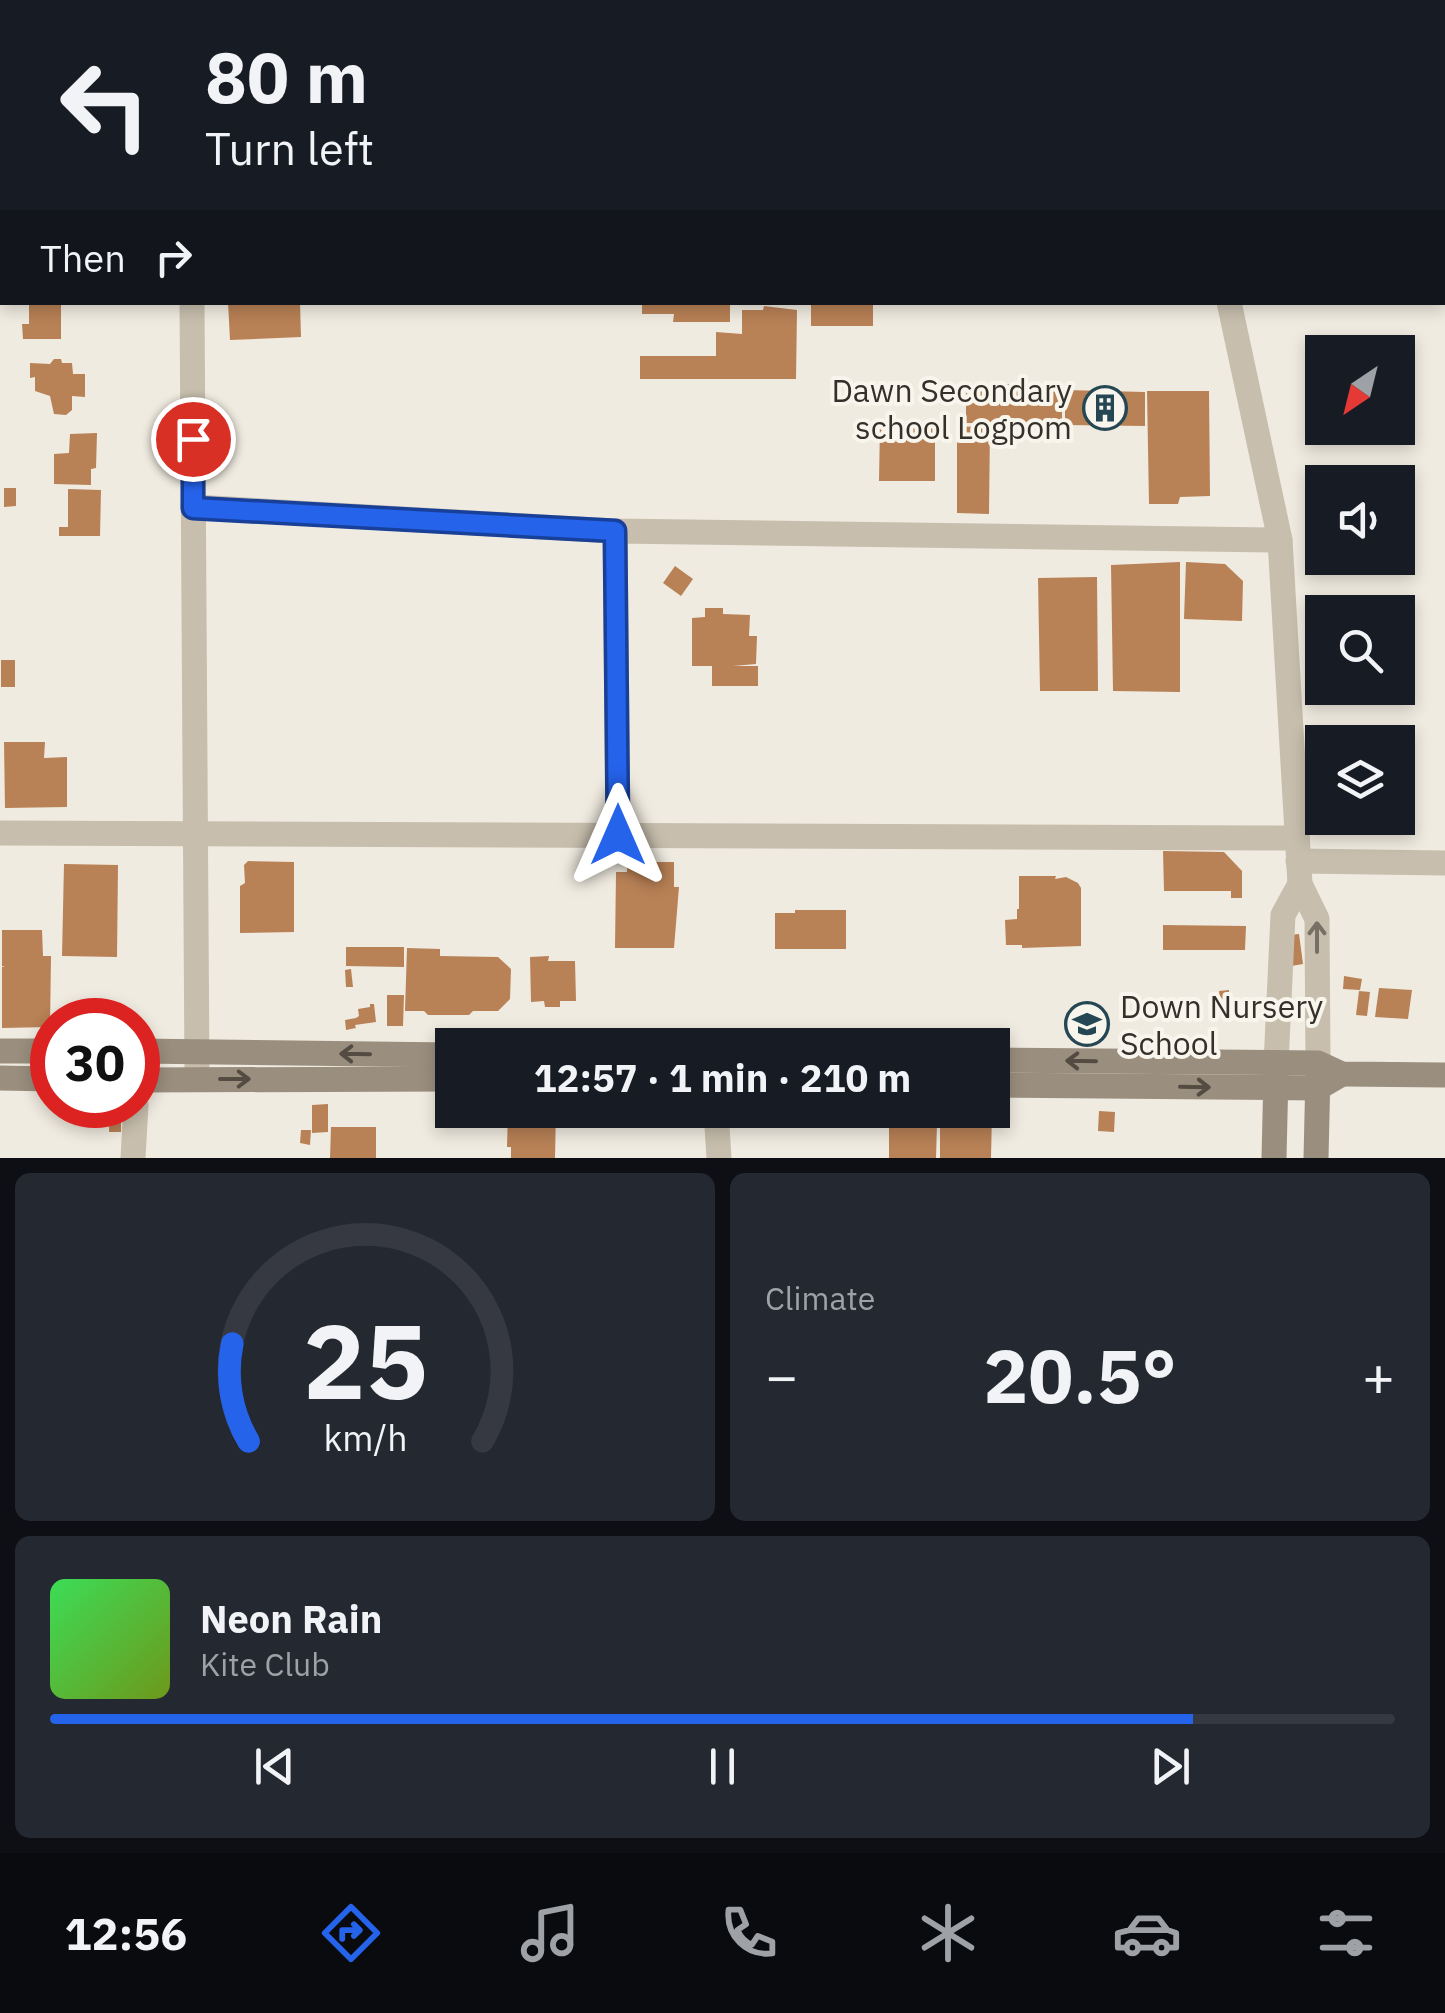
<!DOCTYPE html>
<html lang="en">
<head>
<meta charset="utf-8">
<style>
  body { margin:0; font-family:"IBM Plex Sans",sans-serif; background:#242831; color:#f1f3f6; height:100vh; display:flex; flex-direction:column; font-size:38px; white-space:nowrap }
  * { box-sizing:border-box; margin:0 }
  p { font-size:32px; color:#9ea1a6 }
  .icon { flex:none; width:55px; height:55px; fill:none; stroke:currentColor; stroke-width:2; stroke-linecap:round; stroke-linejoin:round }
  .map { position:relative; height:1158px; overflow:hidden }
  .panel { display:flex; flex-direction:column; gap:15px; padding:15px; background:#0d0f14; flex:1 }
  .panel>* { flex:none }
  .top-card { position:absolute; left:0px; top:0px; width:1445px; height:305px; box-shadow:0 5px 15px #0003; background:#171b24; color:#f1f3f6; overflow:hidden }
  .needle { width:65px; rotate:215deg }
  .tools { position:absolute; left:1305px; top:335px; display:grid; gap:20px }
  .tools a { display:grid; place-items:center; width:110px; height:110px; border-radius:0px; background:#171b24; box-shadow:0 5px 15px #0003; font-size:50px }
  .speed { position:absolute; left:30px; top:998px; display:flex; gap:20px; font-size:50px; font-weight:700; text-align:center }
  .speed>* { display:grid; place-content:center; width:130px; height:130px; border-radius:50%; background:#171b24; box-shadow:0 5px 15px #0003; line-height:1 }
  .speed .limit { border:15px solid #d22; background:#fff; color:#111 }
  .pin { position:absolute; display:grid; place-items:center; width:85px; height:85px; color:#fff; margin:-42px; border:5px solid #fff; border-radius:50%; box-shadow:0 2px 10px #0007 }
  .me { position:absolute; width:110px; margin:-55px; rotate:0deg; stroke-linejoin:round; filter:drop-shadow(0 0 8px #0008) }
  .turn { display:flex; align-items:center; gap:35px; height:210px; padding:0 40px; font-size:45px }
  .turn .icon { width:130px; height:130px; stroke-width:2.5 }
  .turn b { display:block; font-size:70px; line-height:85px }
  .then { display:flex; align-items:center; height:95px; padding:0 40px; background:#0003; gap:20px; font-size:38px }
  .big { font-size:75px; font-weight:800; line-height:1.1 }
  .panel .tile { flex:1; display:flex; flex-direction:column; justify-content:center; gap:15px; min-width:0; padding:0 35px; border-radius:15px; background:#242831 }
  .panel .dial { align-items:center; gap:0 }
  .dial svg { height:260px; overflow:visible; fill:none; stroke:#363941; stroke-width:7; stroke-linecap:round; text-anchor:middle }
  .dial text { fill:#f1f3f6; stroke:none }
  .song { display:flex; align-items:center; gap:30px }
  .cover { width:120px; height:120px; border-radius:15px; background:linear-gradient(135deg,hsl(130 70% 55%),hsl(80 70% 35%)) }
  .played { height:10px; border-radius:5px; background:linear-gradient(90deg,#2563eb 85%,#363941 85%) }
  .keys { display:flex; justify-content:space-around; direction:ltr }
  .heat { display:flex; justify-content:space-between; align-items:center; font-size:55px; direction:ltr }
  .panel .tiles { flex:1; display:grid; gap:15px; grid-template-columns:1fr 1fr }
  .tile:last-child { grid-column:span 2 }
  .trip { position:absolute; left:435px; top:1028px; width:575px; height:100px; border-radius:0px; background:#171b24; box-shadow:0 5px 15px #0003; font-weight:800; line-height:100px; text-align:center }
  .tab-bar { display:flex; height:160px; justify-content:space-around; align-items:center; background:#090b0e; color:#9ea1a6 }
  .tab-bar .icon { width:70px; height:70px }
  .tab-bar .current { color:#2563eb }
  .tab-bar b { font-size:45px; color:#f1f3f6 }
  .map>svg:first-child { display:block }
</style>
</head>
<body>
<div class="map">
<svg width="1445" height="1158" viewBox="0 0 1445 1158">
  <rect width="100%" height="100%" fill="#f0ebe0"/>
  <g fill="#b88156">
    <polygon points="29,302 61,302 61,339 23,339 22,324 29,324"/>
    <polygon points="228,302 300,302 301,337 230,340"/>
    <polygon points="642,302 730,302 730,322 673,322 674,314 642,314"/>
    <rect x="811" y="302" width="62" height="24"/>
    <polygon points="764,306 797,310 796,379 640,379 640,356 716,356 716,332 742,334 742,310 763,310"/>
    <polygon points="54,359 61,359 62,363 72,363 73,374 85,374 85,397 72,396 72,410 66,415 54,414 50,396 35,391 35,377 30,378 30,363 50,364"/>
    <rect x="966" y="384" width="96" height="39"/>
    <polygon points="1065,390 1145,392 1145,426 1065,425"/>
    <polygon points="1147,391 1209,391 1210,496 1180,497 1178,504 1149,504"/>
    <polygon points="880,426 935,426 935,481 879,481"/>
    <polygon points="990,426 989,514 957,513 957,427"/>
    <polygon points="97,433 96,468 91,469 91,485 54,484 54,454 69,453 70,434"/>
    <polygon points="4,488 16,488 16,506 4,507"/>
    <polygon points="68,489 101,490 100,536 59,536 59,527 68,527"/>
    <polygon points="1180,562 1180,692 1113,691 1111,565"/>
    <polygon points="1186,562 1225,564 1243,581 1242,621 1184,619"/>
    <polygon points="675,566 693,579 681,596 663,583"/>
    <polygon points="1097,577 1098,691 1040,691 1038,578"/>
    <polygon points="705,608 723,608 723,614 750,615 749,636 757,636 756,664 733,666 758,666 758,686 712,686 712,666 692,666 692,618 705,617"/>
    <rect x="1" y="660" width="14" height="27"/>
    <polygon points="4,742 45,742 44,758 67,757 67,807 5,808"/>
    <polygon points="1163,851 1224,852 1242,871 1242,898 1231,898 1231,891 1164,891"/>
    <polygon points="248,861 294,862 294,932 240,933 240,886 245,883 244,865"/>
    <polygon points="627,862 674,862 674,887 679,887 674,948 615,948 616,872 627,872"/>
    <polygon points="64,864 118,865 117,957 62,956"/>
    <polygon points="1019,876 1056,876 1055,879 1066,877 1078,883 1081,888 1081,946 1022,948 1022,945 1006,945 1005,920 1017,919 1017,909 1019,909"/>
    <polygon points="795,910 846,910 846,949 775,949 775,913 795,913"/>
    <polygon points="1163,925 1246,926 1245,950 1163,950"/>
    <polygon points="2,930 42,930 43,956 51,956 50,1027 2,1028 2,967 5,967 2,966"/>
    <polygon points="1299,934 1303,964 1291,966 1289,935"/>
    <polygon points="346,947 404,947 404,967 346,966"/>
    <polygon points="407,948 440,949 440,956 498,957 511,969 510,999 498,1011 473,1011 469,1015 428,1015 424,1011 405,1011"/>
    <polygon points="549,956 548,961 575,961 576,1001 560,1001 560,1007 545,1007 544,1001 531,1002 530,957"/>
    <polygon points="351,969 353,987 346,987 345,970"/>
    <polygon points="1344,976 1362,979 1360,990 1343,989"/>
    <polygon points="1379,988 1412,990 1408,1019 1375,1017"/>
    <polygon points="1229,990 1229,1000 1220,1001 1219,991"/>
    <polygon points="1359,991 1370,992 1367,1016 1356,1015"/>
    <polygon points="387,995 404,995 403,1026 387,1026"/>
    <polygon points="370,1004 374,1004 376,1022 355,1025 356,1028 346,1030 345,1020 356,1018 359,1016 358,1009 370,1007"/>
    <polygon points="328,1104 328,1132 312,1133 312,1105"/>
    <polygon points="110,1105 121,1105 121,1132 109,1132"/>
    <polygon points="508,1110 556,1110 555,1158 511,1158 511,1147 507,1147"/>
    <polygon points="940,1111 992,1112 991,1158 940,1158"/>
    <polygon points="1099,1111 1115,1112 1114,1132 1098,1131"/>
    <polygon points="889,1124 937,1124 936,1158 889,1158"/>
    <polygon points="331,1127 376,1127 376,1158 330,1158"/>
    <polygon points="301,1130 311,1130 310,1145 300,1143"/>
  </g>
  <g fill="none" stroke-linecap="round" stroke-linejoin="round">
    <g stroke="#c7bead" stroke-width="25">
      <polyline points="191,0 191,2"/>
      <polyline points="278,0 849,2"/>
      <polyline points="997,0 1000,2"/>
      <polyline points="35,2 37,0"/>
      <polyline points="0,50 2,46"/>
      <polyline points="1442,222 1445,221"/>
      <polyline points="192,302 197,1072"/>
      <polyline points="1229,302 1280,540 1300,884 1317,919 1318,1063"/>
      <polyline points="193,507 615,531 1280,540"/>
      <polyline points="615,531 618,835"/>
      <polyline points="0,833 1296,838"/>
      <polyline points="1298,861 1445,863"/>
      <polyline points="1276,1064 1283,915 1300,884"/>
      <polyline points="716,1110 719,1158"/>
      <polyline points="133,1158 136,1105"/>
    </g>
    <g stroke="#9a8e7e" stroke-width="25">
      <polyline points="0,1051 52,1051"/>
      <polyline points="138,1051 452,1055"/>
      <polyline points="992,1060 1318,1063 1342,1074 1445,1075"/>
      <polyline points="0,1078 52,1079"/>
      <polyline points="138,1080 452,1079"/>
      <polyline points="992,1085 1318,1088 1342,1074"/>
      <polyline points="1274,1158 1276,1074"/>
      <polyline points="1316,1158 1318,1073"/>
    </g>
  </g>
  <defs><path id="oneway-shaft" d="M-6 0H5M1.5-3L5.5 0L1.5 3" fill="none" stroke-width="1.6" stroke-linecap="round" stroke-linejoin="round" transform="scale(2.5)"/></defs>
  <use stroke="#777065" href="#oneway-shaft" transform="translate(1317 937) rotate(-90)"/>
  <g stroke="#544c43">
    <use href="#oneway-shaft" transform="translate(355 1054) rotate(-179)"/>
    <use href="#oneway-shaft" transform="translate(1081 1061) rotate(-179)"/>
    <use href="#oneway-shaft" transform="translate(235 1079)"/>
    <use href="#oneway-shaft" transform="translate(1195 1087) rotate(1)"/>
  </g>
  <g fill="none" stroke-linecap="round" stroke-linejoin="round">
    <g stroke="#184099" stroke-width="25">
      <polyline id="route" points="193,439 193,508 615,531 618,835"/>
    </g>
    <use href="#route" stroke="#2563eb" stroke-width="18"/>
  </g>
  <defs>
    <g id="building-ring" transform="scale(2.25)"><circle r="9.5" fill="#f8f5ec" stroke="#254753" stroke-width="1.5"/><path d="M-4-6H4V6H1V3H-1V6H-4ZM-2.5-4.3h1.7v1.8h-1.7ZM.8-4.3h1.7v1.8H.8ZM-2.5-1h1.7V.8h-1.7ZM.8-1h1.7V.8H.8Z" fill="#254753"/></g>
    <g id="school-ring" transform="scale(2.25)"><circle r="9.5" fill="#f8f5ec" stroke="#254753" stroke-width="1.5"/><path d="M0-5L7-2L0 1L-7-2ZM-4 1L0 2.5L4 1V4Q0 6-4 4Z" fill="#254753"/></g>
  </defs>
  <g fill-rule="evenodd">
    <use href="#building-ring" x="1105" y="408"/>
    <use href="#school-ring" x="1087" y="1024"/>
  </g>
  <g text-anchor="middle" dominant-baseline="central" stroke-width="8" stroke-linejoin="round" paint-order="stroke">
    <g font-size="32" fill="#36302a" stroke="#f8f5ec" text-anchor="end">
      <text x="1072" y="390">Dawn Secondary<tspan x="1072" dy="37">school Logpom</tspan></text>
      <text x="1120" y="1006" text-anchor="start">Down Nursery<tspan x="1120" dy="37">School</tspan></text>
    </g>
  </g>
</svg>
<div class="tools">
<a><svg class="needle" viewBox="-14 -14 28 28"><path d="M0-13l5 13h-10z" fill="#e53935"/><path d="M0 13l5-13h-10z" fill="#9ea1a6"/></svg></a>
<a><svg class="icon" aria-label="sound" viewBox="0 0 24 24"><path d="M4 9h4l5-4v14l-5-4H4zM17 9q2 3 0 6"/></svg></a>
<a><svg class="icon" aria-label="search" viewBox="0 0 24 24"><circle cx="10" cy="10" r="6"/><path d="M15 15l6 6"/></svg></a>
<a><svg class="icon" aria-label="layers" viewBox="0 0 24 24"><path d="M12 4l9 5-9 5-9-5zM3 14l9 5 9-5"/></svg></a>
</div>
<div class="speed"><div class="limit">30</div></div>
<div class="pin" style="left:193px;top:439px;background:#d93025"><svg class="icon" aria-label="arrive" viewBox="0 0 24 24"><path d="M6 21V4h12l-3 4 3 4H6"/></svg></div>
<svg class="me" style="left:618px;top:835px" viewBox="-20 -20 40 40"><path d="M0-17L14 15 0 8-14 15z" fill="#2563eb" stroke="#fff" stroke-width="4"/></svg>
<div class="trip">12:57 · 1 min · 210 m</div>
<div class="top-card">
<div class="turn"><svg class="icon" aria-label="left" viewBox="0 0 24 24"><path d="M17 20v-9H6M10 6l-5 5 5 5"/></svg><div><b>80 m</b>Turn left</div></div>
<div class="then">Then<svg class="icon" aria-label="right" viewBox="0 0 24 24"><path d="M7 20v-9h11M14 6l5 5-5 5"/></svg></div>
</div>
</div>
<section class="panel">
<div class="tiles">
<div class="tile dial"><svg viewBox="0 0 100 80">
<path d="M14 69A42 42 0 1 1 86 69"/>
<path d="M14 69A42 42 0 0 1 9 39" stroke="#2563eb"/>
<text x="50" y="56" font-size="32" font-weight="700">25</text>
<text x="50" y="72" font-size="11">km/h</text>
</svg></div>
<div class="tile"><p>Climate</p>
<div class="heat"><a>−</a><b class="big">20.5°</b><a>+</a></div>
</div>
<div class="tile">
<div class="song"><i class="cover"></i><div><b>Neon Rain</b><p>Kite Club</p></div></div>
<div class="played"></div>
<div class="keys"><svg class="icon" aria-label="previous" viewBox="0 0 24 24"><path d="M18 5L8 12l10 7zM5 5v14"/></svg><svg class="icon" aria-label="pause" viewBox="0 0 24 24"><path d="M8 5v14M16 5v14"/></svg><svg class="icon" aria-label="next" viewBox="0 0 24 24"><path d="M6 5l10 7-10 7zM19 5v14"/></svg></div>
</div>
</div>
</section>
<nav class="tab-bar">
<b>12:56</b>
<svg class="icon current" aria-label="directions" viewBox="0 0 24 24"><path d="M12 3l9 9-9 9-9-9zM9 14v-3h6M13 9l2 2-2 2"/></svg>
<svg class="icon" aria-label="music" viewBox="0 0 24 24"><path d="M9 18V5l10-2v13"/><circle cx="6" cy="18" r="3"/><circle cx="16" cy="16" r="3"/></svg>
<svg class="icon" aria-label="phone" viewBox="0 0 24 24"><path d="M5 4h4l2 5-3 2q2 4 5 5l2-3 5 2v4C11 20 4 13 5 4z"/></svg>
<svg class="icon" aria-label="climate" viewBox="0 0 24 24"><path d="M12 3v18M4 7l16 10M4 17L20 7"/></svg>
<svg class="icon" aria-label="car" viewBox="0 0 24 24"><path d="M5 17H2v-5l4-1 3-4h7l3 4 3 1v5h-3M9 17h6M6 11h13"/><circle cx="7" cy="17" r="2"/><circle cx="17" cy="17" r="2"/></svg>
<svg class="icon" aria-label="filters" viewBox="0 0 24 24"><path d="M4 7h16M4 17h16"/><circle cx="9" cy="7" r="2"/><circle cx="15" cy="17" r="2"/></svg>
</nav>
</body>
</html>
